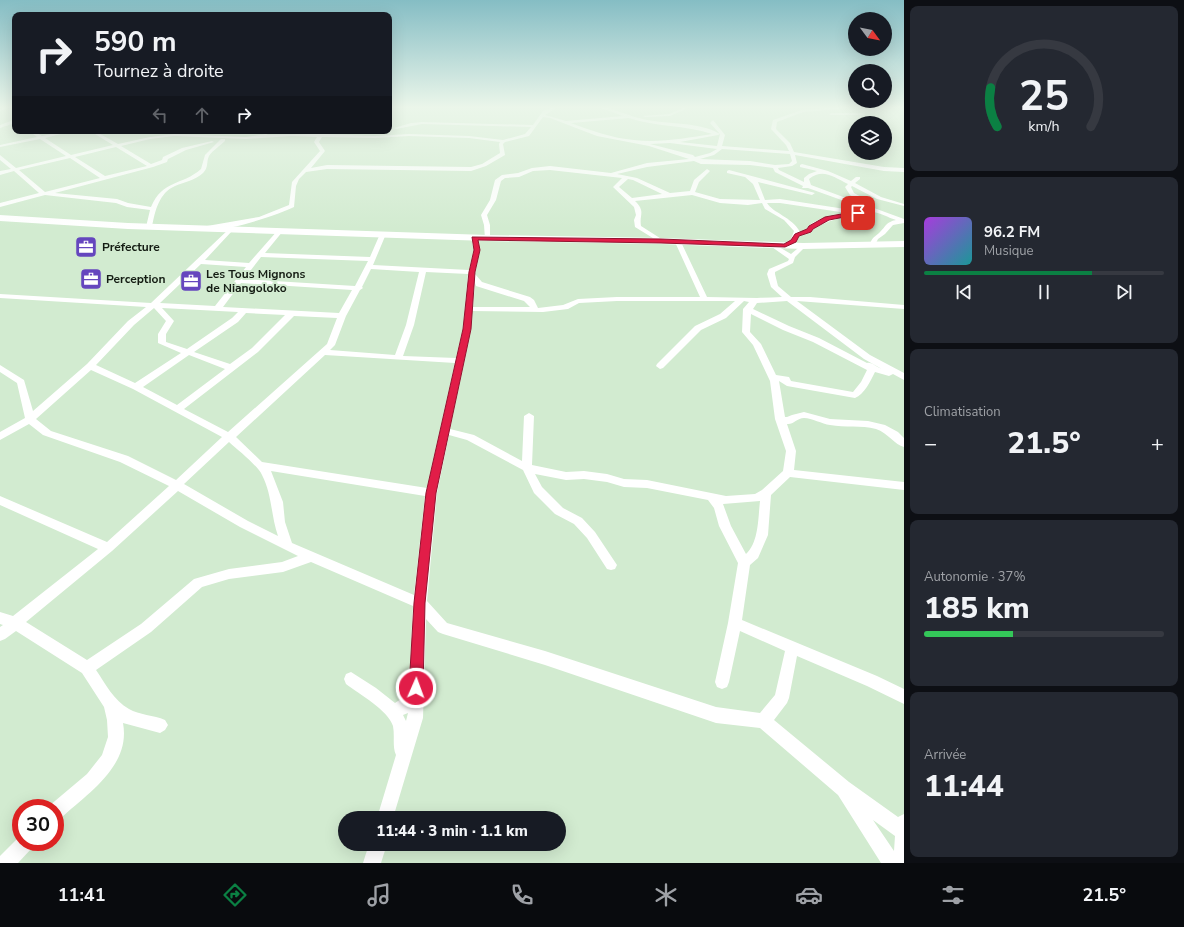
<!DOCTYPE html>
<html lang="fr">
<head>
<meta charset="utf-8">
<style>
  body { margin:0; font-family:"Nunito Sans",sans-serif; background:#242831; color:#f1f3f6; height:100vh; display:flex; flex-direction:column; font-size:15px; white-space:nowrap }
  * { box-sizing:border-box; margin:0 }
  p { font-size:13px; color:#9ea1a6 }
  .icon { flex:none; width:22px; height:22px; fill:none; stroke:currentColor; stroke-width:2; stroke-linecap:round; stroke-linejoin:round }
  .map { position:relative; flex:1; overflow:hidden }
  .drawer { display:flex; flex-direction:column; gap:6px; padding:6px; background:#0d0f14; width:280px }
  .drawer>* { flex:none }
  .guide { position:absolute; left:12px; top:12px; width:380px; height:122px; border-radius:8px; box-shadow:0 4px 16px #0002; background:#171b24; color:#f1f3f6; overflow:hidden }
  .needle { width:26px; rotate:122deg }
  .fabs { position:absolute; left:848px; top:12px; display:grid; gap:8px }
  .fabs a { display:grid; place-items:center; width:44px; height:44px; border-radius:50%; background:#171b24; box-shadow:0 4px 16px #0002; font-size:20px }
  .speed { position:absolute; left:12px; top:799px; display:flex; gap:8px; font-size:20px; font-weight:700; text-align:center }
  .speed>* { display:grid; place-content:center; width:52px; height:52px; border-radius:50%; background:#171b24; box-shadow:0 4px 16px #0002; line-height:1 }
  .speed .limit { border:6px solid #d22; background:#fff; color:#111 }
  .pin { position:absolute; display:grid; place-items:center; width:34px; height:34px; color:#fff; margin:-17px; border-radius:8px; box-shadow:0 2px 6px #0006 }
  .me { position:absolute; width:44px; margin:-22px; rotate:2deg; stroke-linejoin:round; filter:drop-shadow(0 0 3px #0008) }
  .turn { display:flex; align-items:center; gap:14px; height:84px; padding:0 16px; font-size:18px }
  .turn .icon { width:52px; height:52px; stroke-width:2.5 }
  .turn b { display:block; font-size:28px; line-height:34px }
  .lanes { display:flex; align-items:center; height:38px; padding:0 16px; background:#0003; justify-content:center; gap:20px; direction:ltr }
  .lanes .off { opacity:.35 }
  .big { font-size:30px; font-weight:800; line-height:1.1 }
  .drawer .tile { flex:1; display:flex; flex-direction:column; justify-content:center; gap:6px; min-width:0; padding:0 14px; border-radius:8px; background:#242831 }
  .drawer .dial { align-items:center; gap:0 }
  .dial svg { height:104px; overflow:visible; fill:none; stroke:#363941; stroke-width:7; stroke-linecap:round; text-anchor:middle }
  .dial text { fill:#f1f3f6; stroke:none }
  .song { display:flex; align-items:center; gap:12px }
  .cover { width:48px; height:48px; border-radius:6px; background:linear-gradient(135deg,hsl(280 70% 55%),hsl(180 70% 35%)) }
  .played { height:4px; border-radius:2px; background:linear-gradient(90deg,#0b8043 70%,#363941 70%) }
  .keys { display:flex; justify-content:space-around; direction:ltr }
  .heat { display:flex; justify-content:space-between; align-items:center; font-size:22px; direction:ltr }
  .charge { height:6px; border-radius:3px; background:linear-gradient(90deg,#34c759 37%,#363941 0) }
  .trip { position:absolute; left:338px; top:811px; width:228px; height:40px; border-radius:20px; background:#171b24; box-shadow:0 4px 16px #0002; font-weight:800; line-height:40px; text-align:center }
  .dock { display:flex; height:64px; justify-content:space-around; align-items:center; background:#090b0e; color:#9ea1a6 }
  .dock .icon { width:28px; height:28px }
  .dock .current { color:#0b8043 }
  .dock b { font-size:18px; color:#f1f3f6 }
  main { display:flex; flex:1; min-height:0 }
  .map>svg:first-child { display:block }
</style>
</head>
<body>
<main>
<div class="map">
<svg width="904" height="863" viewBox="0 0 904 863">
  <rect width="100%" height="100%" fill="#d2ebd0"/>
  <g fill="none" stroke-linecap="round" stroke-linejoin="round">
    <g fill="#fff" fill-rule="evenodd">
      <polygon points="5,107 11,107 0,111 0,109"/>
      <path d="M553,107H558L545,115L566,121L623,116L598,107C612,107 626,115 639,118C664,125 699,121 720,134L710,123L713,120L725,135L722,146L789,151L786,145L771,129L773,120L802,110L841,107L840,109L803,112L777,122L776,129L790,143L794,152L884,167L904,168V172L884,171L795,155L797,163L792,166L778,168L779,170L804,182V178L809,174L817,171L800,167V165L802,164L828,171L851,181L856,177H860V179L855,183L881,197L904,204V206L877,199L852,186L851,187L854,193L872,203L874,208L904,219V223L893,225L885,234L878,239L875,245L873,246L870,244C872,237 875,237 880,232C886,226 886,222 896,220C889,218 879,212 872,212C860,212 817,222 811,232L799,236L794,243L785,247L782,245L791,239L794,231L784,220L765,209L762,203L748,205L720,203L692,195L635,201C646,212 639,214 641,226L663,240V242L661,243L635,227L634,220L636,215L634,207L613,187L622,178L550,170L533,171L519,177L505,178L501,181L496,200L487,215L490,225V238L485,239L484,225L481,215L490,200L495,180L502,175L518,173L532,168L550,166L611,173L647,163L689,159L649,146L597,136L550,118L543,117L529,136L505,142L503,144L505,155L486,166L471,171L327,169L306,172L299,179L296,186L294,207C281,214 215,236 204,228L207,226L259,217L289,205L292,182L320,151L314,142L317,137L291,136L246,139L174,136L150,139L121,146L151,164L162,160L163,157L182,148L212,141L214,142L186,150L168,159L167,162L153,167L55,193L117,199L128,203L151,207C163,179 182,186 201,169L205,155L221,139H225V141C220,146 213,150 209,156C206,162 209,167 203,173C195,180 185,182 175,186C159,193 155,211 152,227L149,229L146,227L150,210L127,207L116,203L45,195L0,207V203L39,193L14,171L0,175V171L11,169L0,160V155L16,168L66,156L40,139L0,147V145L37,137L29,131H34L42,136L64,131H73L45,138L71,155L113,145L90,131H95L118,144L150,137L174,134L246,137L266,134L268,135L320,134L323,132L325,133L324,134L375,136L409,134L469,136L503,140L525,134L531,127L422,124L396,129L394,128L411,123L422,122L533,125L543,111ZM629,118C656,127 685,125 712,134C686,138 660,143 634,140C612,138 592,131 571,123ZM720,134L717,146L680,142L718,135ZM409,136L469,138L500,142L499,144L500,153L482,164L471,167L327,165L311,168L325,151L319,142L322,137L375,138ZM650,144L670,143L717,149L710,153L695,157L693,155ZM116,147L147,166L105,176L75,157ZM722,149L790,154L792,161L789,164L775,165L750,161L700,159L714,155ZM70,158L100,178L45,192L19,170ZM694,161L701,164L750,165L773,168L775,172L803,186L802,188H808L858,206H862V204L811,185L809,179C823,168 833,177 848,184L845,187L850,195L867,205L868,209L858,211L780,199L765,200L758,182L812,195L815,193L729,170L727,171V173L745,177L753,184L760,200L720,199L695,192L699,182L710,171L707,169L694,180L690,191L670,193L637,178L617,174L647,167ZM628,179L633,180L662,194L632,198L619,187ZM767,203H780L847,213C835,216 813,217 806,230L800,232C792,217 773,213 767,203Z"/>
      <polygon points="683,108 686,109 670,116 645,117 643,116 669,114"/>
      <polygon points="831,113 863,113 865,114 863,115 829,115"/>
      <polygon points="13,120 15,120 15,123 0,128 0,125"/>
      <path d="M230,228L233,230L232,231L205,260L249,263L278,230L280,229L283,231L265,253L370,257L380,234L383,232L386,234L373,265L469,270L474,250L471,238L476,237L480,250L475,274L482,282L530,297L534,300L538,308L563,305L578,299L617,297H700L675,242L678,240L681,242L707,297C732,297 757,299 782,297L771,287L767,274L769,269L788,261L789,259L769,245L774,244L791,254L803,244L806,246L795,257L793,263L775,272V274L778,286L791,297H810L904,305V309L797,301L870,355L904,373V380L893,374L889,376L875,372C871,380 864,395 855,398L787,386L779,381L785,417H787L792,415L804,412L830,419L868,421L885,425L898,432L904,438V447C895,445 888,433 876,429C861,425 845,428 830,425C822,424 812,418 804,418C797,418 793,425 787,424L796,451L794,470L904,482V490L790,477L771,495L768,535L758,558L750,565L742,620L877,676L904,689V704L867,686L797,656L789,698L787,703L774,720L849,782L898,817L904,814V863H881L838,795L760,728L716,723L545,665L443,634L438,632L426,619L423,718L393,818H377L396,755C392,746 395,736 393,726C388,710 359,694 346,684L344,679L346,674L351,672L376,688L395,703L401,699L409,687L413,606L311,562L283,572L229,579L202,587L151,632L96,670C105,683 114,701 129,709C139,715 154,715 165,720L168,725L165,730L160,733L123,723C131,766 88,793 61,818L55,820V808H48L49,806L87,774L102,755L108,737L107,720L104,707L82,673L16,631L5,639L0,641V627L3,625L0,624V612L13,616L98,549L0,505V496L107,542L169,486L120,462L43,435L29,424L0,440V432L25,418L17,383L0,372V365L24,380L33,411L87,364L128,321L146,307L0,298V294L151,303ZM261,257L368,261L355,286L244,279ZM201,264L246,267L215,306L160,303ZM371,269L419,272L406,325L395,355L330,350L335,345L346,316L360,290L363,288L362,287ZM426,272L468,274L463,329L456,358L403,356L414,325ZM241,283L352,290L339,313L223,307ZM475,283L476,286L524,301L530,307H473ZM617,301H735L720,314L695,326L657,364L656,366L660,369L663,368L701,330L726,318L744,301L749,302L743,309L742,332L753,345L770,381L775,419L786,451L783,471L762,490L755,494L726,496L647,480L624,479L607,474L584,471L566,472L532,465L534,416L529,413L524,416L522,461L474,435L450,429L471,329L472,311L543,312L568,309L579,303ZM787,301L864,359L882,369C876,367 872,362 867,363L819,338L789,326L753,309L757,303ZM154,308L166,321L158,334V343L181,353L135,383L96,365L134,325ZM162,308L238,312L232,318L187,349L166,342V334L174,321ZM246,313L285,315L252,348L230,364L194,352L238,322ZM751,314L783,330L813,342L867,370L861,382L853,392L791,381L789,377L776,375L761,344L750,332ZM294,316L337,318L327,344L228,432L184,409L258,352ZM189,355L225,369L177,405L143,387ZM325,355L455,363L427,488L262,462L236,437ZM91,370L133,389L222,437L176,480L128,456L51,431L36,419ZM449,435L467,440L523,470L534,493L555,514L574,524L587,538L607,569L611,570L615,569L617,565L595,532L582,518L563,508L542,487L535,474L566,480L584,479L607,482L624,487L647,488L708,500L714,508L719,526L738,563L728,623L715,682L717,687L722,689L727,687L729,682L740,631L785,651L775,695L760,713L716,707L545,651L447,623L427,601L437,493ZM229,442C238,450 258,466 262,475C272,494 271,516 278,536L248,521L184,484ZM271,471L425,496L414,595L292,543L285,522L283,502ZM178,491L240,527L298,556L282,562L229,569L194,579L141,624L87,660L26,622L112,551ZM760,501C758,518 759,542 746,554L731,526L723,504ZM408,713L406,721L403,715ZM873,820L895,836L894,851Z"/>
      <polygon points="21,835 21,842 35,842 32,848 18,863 0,863 0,856"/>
      <polygon points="369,844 387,844 381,863 363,863"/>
    </g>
    <polygon fill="#fff" fill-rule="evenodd" points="0,215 128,223 487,235 661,238 803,243 904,241 904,247 803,249 661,244 487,241 128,229 0,221"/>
  </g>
  <linearGradient id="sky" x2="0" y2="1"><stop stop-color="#85bdc4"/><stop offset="0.47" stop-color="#ebf6ea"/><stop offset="1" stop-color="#ebf6ea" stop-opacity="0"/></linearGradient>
  <rect width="904" height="228" fill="url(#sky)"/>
  <polygon fill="#e11d48" stroke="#92132f" points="858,211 860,212 860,214 829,220 813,229 811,232 799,236 796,242 785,247 661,243 478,240 480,250 475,272 471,329 436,493 425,603 423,688 421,693 416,695 411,693 409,688 414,603 426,493 463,329 469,272 474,250 472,237 661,239 784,244 791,240 795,234 807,229 809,226 825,217"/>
  <defs>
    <g id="office-square" transform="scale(1.15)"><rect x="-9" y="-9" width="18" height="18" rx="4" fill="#6546be" stroke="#d2ebd0"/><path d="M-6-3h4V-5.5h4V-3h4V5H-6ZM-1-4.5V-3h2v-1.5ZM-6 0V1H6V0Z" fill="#fff"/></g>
  </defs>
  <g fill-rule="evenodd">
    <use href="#office-square" x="86" y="247"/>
    <use href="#office-square" x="91" y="279"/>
    <use href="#office-square" x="191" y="281"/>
  </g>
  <g text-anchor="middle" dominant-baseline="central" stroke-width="4" stroke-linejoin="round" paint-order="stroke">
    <g font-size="12" font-weight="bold" fill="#141c13" stroke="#d2ebd0" text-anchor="start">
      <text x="102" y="247">Préfecture</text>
      <text x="206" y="274">Les Tous Mignons<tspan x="206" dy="14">de Niangoloko</tspan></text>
      <text x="106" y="279">Perception</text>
    </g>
  </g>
</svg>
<div class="fabs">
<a><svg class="needle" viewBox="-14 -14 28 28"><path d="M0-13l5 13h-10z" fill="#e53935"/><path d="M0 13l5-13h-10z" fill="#9ea1a6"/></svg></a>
<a><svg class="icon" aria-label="search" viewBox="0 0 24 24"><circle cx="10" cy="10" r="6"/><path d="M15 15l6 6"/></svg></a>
<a><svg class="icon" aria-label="layers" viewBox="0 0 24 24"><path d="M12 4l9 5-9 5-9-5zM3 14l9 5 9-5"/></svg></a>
</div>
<div class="speed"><div class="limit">30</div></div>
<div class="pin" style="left:858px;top:213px;background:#d93025"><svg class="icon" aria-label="arrive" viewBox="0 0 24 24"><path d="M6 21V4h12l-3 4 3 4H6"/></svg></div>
<svg class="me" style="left:416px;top:688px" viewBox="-20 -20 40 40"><circle r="17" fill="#e11d48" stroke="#fff" stroke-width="3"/><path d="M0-11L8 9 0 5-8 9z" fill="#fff"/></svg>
<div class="trip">11:44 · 3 min · 1.1 km</div>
<div class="guide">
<div class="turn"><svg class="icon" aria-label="right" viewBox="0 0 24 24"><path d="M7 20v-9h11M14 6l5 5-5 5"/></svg><div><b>590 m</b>Tournez à droite</div></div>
<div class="lanes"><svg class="icon off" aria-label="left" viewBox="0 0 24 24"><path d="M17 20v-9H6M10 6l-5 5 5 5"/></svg><svg class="icon off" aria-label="ahead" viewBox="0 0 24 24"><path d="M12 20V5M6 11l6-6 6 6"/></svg><svg class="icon" aria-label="right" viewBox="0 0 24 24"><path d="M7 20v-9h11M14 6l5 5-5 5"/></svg></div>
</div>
</div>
<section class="drawer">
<div class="tile dial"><svg viewBox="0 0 100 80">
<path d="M14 69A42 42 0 1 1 86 69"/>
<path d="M14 69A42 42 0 0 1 9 39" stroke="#0b8043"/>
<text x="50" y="56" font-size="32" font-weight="700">25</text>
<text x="50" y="72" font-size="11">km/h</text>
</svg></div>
<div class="tile">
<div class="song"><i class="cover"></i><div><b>96.2 FM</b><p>Musique</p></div></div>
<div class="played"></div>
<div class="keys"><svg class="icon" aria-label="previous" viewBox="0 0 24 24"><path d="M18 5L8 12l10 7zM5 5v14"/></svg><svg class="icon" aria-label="pause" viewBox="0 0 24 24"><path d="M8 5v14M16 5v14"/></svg><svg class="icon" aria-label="next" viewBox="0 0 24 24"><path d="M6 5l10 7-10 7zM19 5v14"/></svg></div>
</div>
<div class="tile"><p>Climatisation</p>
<div class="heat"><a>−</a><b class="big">21.5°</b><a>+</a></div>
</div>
<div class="tile"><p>Autonomie · 37%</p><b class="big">185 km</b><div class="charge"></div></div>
<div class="tile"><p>Arrivée</p><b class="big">11:44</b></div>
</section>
</main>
<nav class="dock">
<b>11:41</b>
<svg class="icon current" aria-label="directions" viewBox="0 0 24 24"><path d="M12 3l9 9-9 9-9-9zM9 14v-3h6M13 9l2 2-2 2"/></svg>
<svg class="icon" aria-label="music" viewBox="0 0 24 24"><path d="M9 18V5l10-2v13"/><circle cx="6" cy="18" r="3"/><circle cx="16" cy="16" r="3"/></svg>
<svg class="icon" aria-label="phone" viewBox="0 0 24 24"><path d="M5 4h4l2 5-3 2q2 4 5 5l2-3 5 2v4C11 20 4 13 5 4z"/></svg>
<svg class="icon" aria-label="climate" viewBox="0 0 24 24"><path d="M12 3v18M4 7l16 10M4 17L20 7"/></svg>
<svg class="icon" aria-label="car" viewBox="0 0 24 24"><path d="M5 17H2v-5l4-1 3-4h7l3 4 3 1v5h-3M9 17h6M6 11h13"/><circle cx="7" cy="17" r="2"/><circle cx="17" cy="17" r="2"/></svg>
<svg class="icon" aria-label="filters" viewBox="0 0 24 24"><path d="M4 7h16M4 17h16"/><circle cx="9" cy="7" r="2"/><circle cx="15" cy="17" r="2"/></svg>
<b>21.5°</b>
</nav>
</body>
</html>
